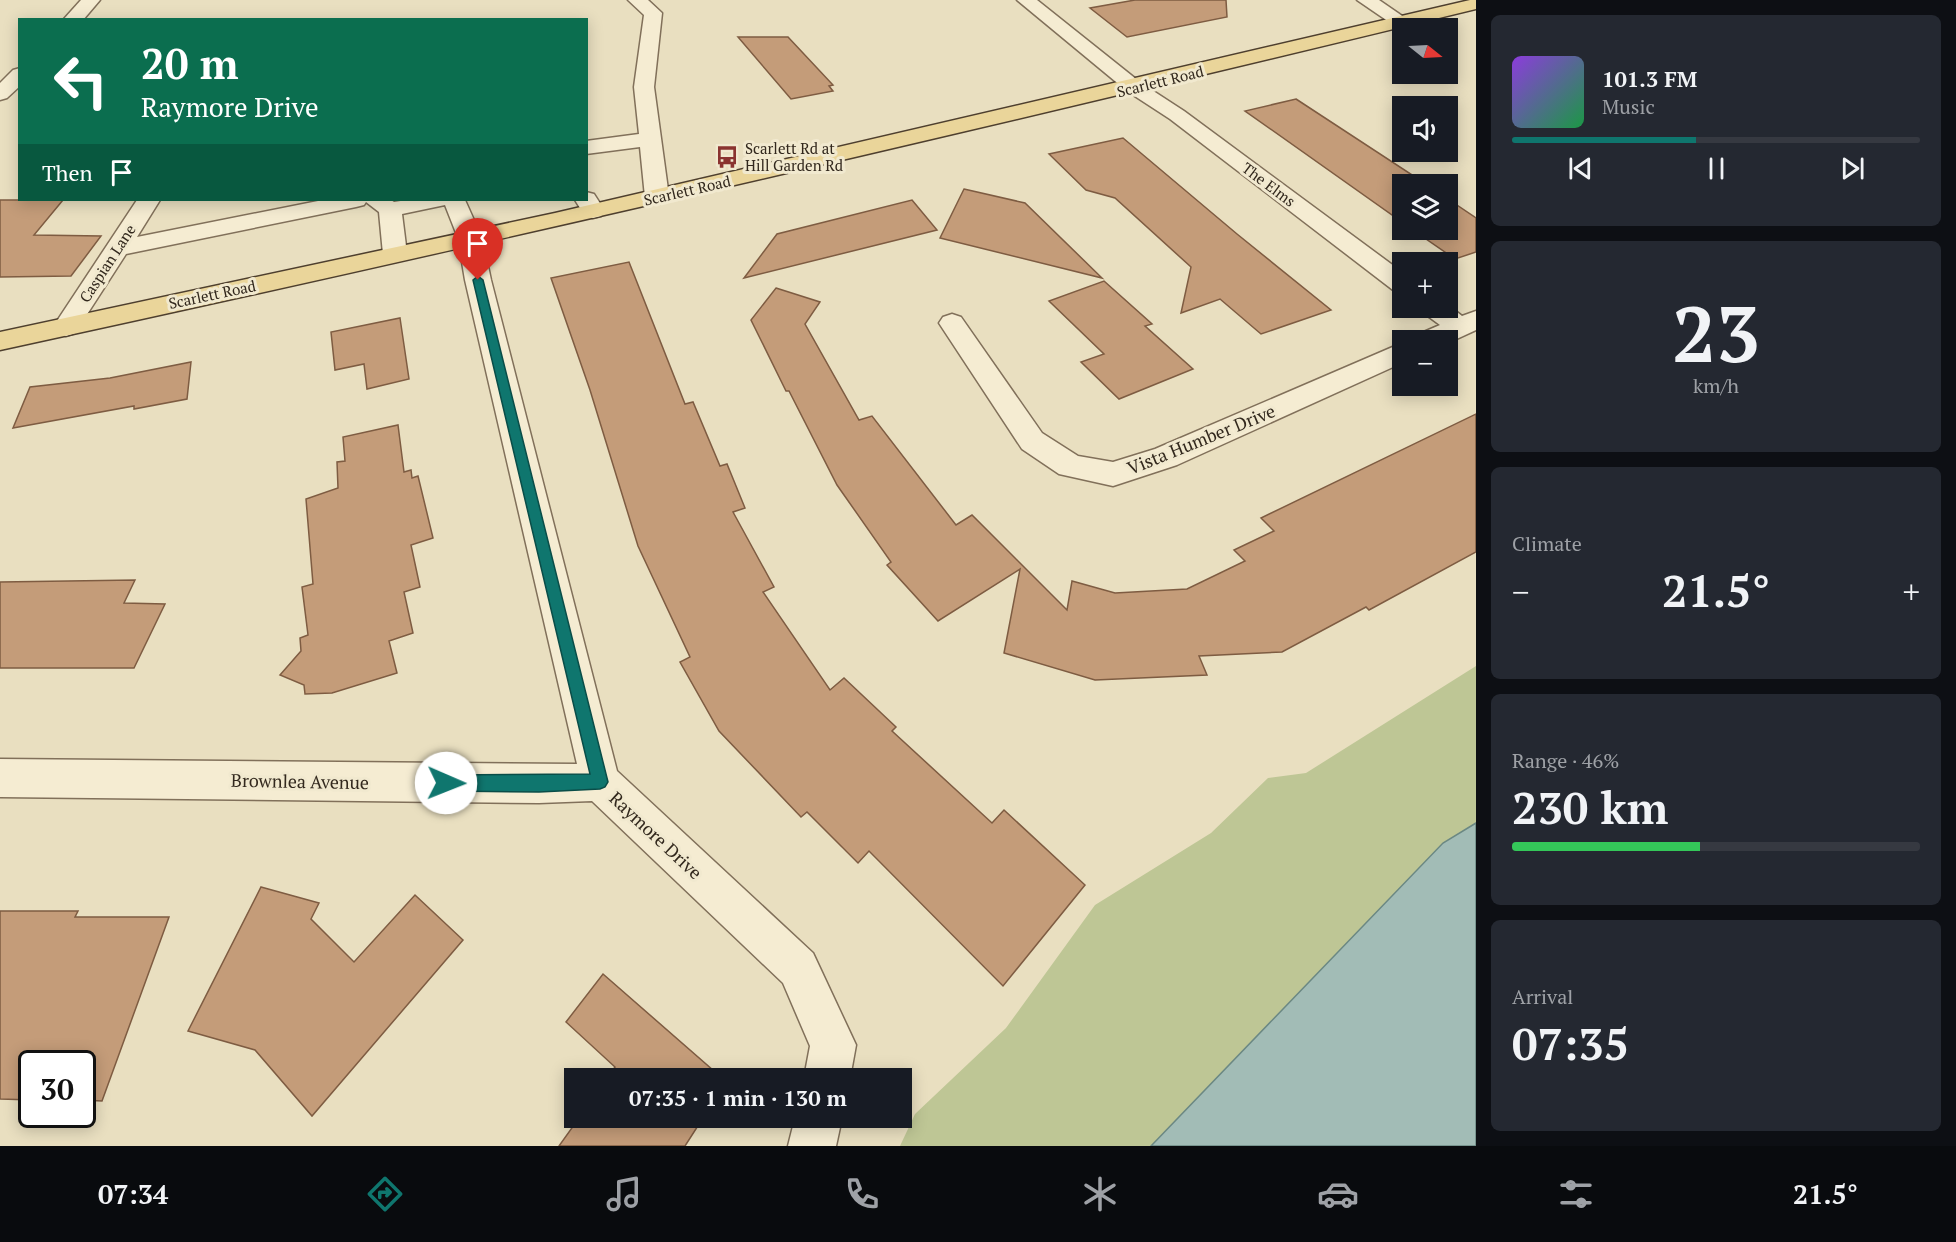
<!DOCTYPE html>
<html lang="en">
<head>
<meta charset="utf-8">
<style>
  body { margin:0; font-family:"PT Serif",serif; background:#242831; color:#f1f3f6; height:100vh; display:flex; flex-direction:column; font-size:22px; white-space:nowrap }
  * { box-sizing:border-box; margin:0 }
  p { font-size:20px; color:#9ea1a6 }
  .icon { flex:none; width:33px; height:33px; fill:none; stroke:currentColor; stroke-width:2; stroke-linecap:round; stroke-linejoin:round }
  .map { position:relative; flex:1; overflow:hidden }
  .details { display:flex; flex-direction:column; gap:15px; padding:15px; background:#0d0f14; width:480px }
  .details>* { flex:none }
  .hud { position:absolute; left:18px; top:18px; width:570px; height:183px; border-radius:0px; box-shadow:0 3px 15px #0003; background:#0b6e4f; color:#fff; overflow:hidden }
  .needle { width:39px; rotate:108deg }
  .tools { position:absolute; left:1392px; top:18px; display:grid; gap:12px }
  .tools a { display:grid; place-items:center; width:66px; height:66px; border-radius:0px; background:#171b24; box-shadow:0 3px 15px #0003; font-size:30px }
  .speed { position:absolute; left:18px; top:1050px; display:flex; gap:12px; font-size:30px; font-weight:700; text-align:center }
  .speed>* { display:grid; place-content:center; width:78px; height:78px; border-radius:50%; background:#171b24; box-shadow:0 3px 15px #0003; line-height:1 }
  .speed .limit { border:3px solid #111; border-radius:9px; background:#fff; color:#111 }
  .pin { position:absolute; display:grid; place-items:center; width:51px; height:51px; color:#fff; margin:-62px -26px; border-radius:50% 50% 50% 0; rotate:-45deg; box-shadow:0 0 6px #0007 }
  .pin .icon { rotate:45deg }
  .me { position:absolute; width:66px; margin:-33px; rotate:91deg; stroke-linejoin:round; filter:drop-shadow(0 0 4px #0008) }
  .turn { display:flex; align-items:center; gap:21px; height:126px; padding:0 24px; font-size:27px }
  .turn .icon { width:78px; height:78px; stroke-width:2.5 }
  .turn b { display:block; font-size:42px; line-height:51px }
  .then { display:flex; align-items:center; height:57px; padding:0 24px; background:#0003; gap:12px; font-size:22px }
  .big { font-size:45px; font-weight:700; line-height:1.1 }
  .details .card { flex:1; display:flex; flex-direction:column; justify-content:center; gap:9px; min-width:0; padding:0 21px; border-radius:9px; background:#242831 }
  .details .dial { align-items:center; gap:0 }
  .dial b { font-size:78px; line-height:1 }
  .song { display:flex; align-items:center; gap:18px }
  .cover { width:72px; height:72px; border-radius:9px; background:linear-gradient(135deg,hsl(270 70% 55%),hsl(140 70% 35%)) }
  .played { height:6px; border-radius:3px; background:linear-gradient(90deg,#0f766e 45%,#363941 45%) }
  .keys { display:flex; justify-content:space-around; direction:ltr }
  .heat { display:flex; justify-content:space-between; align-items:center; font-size:33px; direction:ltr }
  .charge { height:9px; border-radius:4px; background:linear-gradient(90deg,#34c759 46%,#363941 0) }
  .trip { position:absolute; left:564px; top:1068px; width:348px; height:60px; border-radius:0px; background:#171b24; box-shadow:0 3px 15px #0003; font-weight:700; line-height:60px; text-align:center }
  .menu { display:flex; height:96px; justify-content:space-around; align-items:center; background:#090b0e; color:#9ea1a6 }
  .menu .icon { width:42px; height:42px }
  .menu .current { color:#0f766e }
  .menu b { font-size:27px; color:#f1f3f6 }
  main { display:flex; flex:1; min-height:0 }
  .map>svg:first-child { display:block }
</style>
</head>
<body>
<main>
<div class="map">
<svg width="1476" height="1146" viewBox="0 0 1476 1146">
  <rect width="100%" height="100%" fill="#e9dfc0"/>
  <polygon fill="#bec695" points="1476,666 1476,1146 900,1146 915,1114 1006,1028 1095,905 1211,833 1268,778 1306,773"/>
  <polygon fill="#a2bcb6" stroke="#6b8883" stroke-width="1.5" points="1476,823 1476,1146 1151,1146 1443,843"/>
  <g fill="#c49c79" stroke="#7e5c42" stroke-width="1.5">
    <polygon points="1135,0 1226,0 1227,17 1127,37 1090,8"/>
    <polygon points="738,37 788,37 833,85 829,86 833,91 791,99"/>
    <polygon points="1296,99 1426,184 1402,184 1402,222 1245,111"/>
    <polygon points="1123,138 1237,234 1331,310 1261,334 1220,299 1181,313 1191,267 1115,198 1086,190 1049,154"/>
    <polygon points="964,189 1025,203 1102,278 940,238"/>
    <polygon points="1448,199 1476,218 1476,252 1455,259 1413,230 1448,230"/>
    <polygon points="0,200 63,200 34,235 101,236 71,276 0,277"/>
    <polygon points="912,200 937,230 744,278 777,234"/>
    <polygon points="629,262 685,404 693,402 720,466 727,464 745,508 733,512 774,587 763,592 830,690 844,678 896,727 892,731 992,823 1004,810 1085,885 1003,986 869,851 858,863 807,812 801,817 719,731 680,662 690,657 638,546 590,390 551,278"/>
    <polygon points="1104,281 1152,324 1145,326 1193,369 1119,399 1081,362 1104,354 1049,301"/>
    <polygon points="776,288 820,302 805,324 859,420 872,416 956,525 972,515 1067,610 1072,581 1115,593 1187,589 1245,561 1234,550 1274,531 1261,518 1476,414 1476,552 1369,610 1366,607 1282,652 1199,656 1207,675 1095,680 1004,653 1020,569 938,621 887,565 891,562 837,485 789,391 786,391 751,320"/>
    <polygon points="400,318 409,379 367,389 364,364 335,370 331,332"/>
    <polygon points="191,362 187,399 134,409 134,406 13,428 30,387 110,378"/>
    <polygon points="398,425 404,472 411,470 412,478 418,476 433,538 411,545 420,587 404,592 413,633 389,641 397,673 332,693 305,694 304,685 280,675 301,651 300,638 308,635 302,587 313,584 306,499 338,488 337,462 345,461 343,437"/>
    <polygon points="135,580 124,603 165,604 134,668 0,668 0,582"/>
    <polygon points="261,887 319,903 311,919 354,962 415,895 463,940 312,1116 255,1050 188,1031"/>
    <polygon points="0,911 78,911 75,917 169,917 102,1101 82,1100 82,1064 32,1064 32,1100 0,1099"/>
    <polygon points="603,974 722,1078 607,1078 615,1067 566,1022"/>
    <polygon points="579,1118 703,1118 685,1146 559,1146"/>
  </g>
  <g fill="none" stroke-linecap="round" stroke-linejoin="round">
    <g stroke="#81705a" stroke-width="3">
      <g id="minor">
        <polygon points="81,0 100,0 83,20 63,20"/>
        <polygon points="628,0 648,0 662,13 654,87 669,197 665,202 657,204 649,202 645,197 640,147 586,154 586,141 639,134 634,87 644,15"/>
        <polygon points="1017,0 1037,0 1141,83 1184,111 1402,272 1402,292 1393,290 1170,119 1127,91"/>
        <polygon points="1357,0 1379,0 1411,22 1409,26 1395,26"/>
        <polygon points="20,68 20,86 7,98 0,100 0,83 13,70"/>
        <polygon points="586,192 594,194 605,211 601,216 593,218 585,216 575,200 586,200"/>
        <polygon points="137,200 160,200 137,237 323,200 391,200 394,202 407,200 465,200 482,238 491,280 617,771 813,953 856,1045 850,1078 804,1078 810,1046 783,983 592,801 539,803 0,797 0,759 577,764 465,280 458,238 445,205 402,214 407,254 404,259 395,262 386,259 383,254 379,212 366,202 364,205 356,207 126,254 75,333 66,336 57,333 53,327"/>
        <polygon points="1448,305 1462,316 1476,311 1476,330 1448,343 1448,340 1416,340 1419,334 1440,325 1425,314 1421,308 1448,308"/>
        <polygon points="952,314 961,317 1042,433 1078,456 1113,462 1155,449 1402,343 1402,363 1177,465 1113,486 1059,474 1022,449 939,323 943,317"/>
        <polygon points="795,1118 842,1118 836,1146 788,1146"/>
      </g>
    </g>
    <g stroke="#4e3f2e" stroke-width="3">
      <path id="major" d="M1470,0H1476V9C985,128 494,243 0,350V332L555,213Z"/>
    </g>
    <use href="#minor" fill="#f5ecd2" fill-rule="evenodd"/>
    <use href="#major" fill="#ead59a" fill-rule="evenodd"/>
  </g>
  <polygon fill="#0f766e" stroke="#0a4d48" stroke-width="1.5" points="478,276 483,280 608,782 605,787 600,789 539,792 446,791 440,789 438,783 440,778 446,775 590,774 473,280"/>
  <defs>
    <g id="bus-bare" transform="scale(1.8)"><path d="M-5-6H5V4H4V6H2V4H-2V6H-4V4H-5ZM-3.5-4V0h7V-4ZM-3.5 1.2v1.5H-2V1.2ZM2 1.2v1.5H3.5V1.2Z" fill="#8a332f" stroke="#f1e9cf" stroke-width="2.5" paint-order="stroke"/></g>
  </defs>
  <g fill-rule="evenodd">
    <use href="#bus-bare" x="727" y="157"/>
  </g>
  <g text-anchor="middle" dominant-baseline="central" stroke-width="6" stroke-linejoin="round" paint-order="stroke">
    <g font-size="15" fill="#32281d" stroke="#f1e9cf">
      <text transform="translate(1160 81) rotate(-14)">Scarlett Road</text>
      <text transform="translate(1269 184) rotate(37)">The Elms</text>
      <text transform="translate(687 190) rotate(-13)">Scarlett Road</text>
      <text transform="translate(107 263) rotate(-57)">Caspian Lane</text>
      <text transform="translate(212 294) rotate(-12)">Scarlett Road</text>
    </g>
    <g font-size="15" fill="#32281d" stroke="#f1e9cf" text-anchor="start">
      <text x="745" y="148">Scarlett Rd at<tspan x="745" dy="17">Hill Garden Rd</tspan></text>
    </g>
    <g font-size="18" fill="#32281d" stroke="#f1e9cf">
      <text transform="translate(1201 439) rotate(-22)">Vista Humber Drive</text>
      <text transform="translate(300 781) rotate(1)">Brownlea Avenue</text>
      <text transform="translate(656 835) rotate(43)">Raymore Drive</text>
    </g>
  </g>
</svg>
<div class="tools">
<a><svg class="needle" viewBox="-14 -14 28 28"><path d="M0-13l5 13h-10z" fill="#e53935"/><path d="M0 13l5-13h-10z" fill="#9ea1a6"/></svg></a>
<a><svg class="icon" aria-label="sound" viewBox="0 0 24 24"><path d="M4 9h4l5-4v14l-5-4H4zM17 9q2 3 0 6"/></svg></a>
<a><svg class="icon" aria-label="layers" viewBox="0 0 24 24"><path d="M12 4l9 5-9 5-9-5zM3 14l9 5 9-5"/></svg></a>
<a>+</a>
<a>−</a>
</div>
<div class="speed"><div class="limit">30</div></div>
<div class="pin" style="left:478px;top:280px;background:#d93025"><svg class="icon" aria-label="arrive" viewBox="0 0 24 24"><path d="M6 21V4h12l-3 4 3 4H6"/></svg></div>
<svg class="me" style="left:446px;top:783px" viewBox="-20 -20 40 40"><circle r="19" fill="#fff"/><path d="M0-13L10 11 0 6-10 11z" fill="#0f766e"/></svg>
<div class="trip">07:35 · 1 min · 130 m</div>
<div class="hud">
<div class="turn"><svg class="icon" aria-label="left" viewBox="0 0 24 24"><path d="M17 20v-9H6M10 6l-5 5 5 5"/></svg><div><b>20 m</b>Raymore Drive</div></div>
<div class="then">Then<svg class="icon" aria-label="arrive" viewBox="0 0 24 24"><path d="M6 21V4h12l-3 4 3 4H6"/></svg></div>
</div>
</div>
<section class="details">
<div class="card">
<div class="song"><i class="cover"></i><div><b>101.3 FM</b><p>Music</p></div></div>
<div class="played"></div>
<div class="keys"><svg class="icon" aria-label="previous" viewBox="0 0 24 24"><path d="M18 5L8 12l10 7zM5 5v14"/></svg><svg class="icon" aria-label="pause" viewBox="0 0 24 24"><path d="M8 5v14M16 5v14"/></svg><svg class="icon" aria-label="next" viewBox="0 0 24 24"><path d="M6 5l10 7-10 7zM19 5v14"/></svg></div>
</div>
<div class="card dial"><b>23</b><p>km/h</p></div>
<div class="card"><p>Climate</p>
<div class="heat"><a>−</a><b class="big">21.5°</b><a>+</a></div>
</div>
<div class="card"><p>Range · 46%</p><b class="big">230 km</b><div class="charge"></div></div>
<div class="card"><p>Arrival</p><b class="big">07:35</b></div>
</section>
</main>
<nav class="menu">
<b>07:34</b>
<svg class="icon current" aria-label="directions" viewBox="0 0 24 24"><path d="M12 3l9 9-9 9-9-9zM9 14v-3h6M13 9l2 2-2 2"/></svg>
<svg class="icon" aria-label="music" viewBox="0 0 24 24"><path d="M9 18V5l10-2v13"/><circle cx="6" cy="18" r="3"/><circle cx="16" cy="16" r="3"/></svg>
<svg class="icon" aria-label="phone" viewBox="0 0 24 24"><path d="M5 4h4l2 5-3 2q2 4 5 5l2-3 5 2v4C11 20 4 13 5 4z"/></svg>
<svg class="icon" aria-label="climate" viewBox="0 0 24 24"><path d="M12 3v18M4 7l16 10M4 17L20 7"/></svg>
<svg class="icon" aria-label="car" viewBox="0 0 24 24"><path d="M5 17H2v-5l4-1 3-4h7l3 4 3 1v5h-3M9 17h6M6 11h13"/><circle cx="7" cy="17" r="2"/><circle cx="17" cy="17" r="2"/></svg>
<svg class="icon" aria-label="filters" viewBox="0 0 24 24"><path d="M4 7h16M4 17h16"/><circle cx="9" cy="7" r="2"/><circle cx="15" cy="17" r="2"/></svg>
<b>21.5°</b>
</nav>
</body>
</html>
